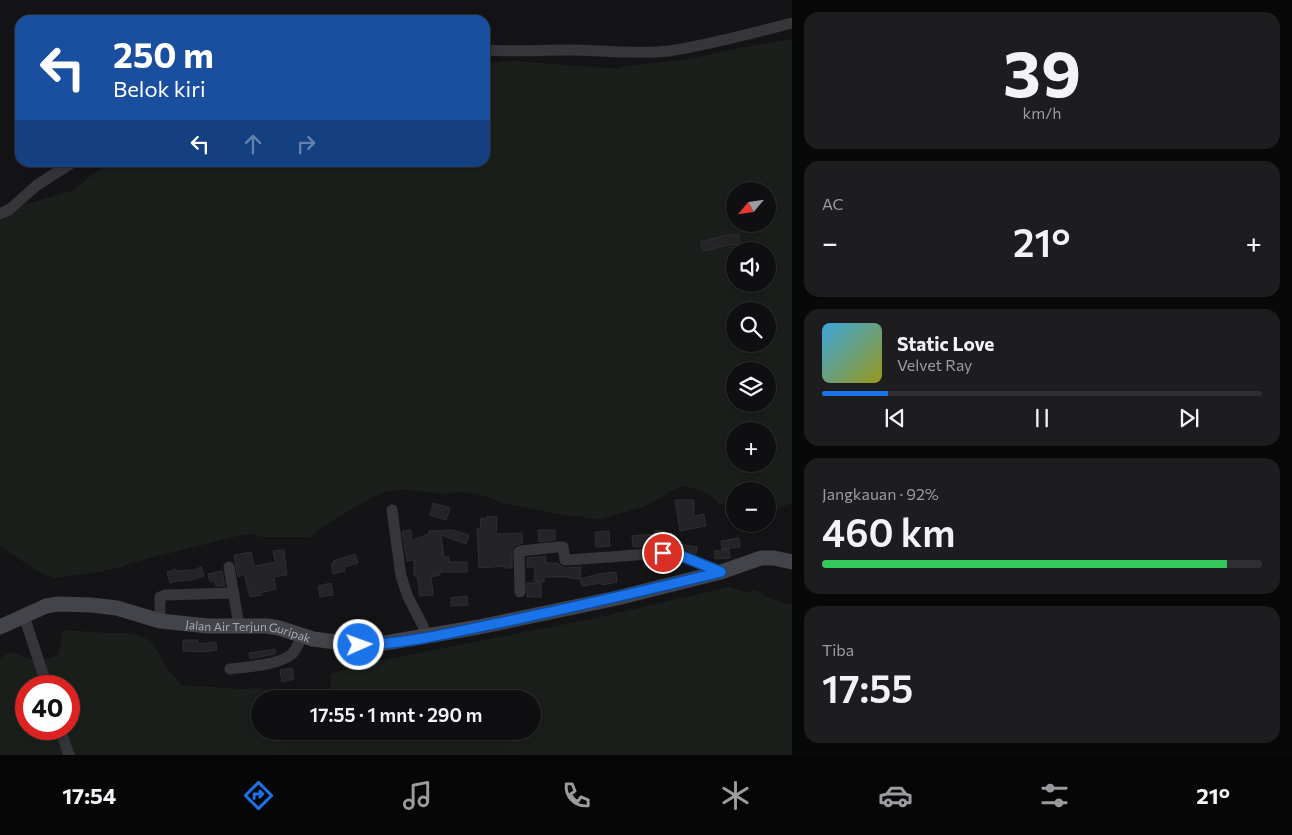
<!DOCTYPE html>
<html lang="id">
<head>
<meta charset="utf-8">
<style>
  body { margin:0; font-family:Commissioner,sans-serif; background:#1d1c1e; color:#f1f3f6; height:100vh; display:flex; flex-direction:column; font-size:19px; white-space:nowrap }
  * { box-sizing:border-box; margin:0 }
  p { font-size:16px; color:#9b9c9f }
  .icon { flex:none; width:28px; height:28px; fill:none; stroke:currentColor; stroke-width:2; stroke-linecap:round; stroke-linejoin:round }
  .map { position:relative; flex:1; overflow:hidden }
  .drawer { display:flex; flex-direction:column; gap:12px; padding:12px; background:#080809; width:500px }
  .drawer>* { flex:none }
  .guide { position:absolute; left:15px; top:15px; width:475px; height:152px; border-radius:15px; box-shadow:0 2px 12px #0003,0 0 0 1px #2f2e30; background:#1a4fa0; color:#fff; overflow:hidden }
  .needle { width:32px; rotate:241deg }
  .controls { position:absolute; left:726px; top:182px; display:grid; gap:10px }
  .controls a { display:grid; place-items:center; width:50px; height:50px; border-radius:50%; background:#0f0e10; box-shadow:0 2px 12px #0003,0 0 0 1px #2f2e30; font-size:25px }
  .speed { position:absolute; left:15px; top:675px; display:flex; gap:10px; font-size:25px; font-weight:700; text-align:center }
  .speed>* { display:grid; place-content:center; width:65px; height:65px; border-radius:50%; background:#0f0e10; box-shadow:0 2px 12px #0003,0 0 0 1px #2f2e30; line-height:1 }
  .speed .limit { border:8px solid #d22; background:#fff; color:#111 }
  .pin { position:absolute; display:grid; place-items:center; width:42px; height:42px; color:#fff; margin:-21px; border:2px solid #fff; border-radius:50%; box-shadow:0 1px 5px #0007 }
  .me { position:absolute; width:55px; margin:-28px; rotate:88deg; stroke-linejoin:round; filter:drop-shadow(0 0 4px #0008) }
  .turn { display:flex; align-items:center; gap:18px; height:105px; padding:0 15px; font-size:22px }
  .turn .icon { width:65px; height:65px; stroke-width:2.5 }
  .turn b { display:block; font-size:35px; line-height:42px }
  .lanes { display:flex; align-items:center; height:48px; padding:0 15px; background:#0003; justify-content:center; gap:25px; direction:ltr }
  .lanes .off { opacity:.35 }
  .big { font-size:38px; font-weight:600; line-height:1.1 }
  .drawer .widget { flex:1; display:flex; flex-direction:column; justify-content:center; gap:8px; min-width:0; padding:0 18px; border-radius:15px; background:#1d1c1e }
  .drawer .dial { align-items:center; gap:0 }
  .dial b { font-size:65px; line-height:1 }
  .song { display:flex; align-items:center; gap:15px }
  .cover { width:60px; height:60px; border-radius:8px; background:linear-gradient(135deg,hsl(200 70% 55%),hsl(60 70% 35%)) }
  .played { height:5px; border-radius:2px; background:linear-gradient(90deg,#1a73e8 15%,#2f2e30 15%) }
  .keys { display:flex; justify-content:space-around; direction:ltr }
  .heat { display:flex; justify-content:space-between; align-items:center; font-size:28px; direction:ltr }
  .charge { height:8px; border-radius:4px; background:linear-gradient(90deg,#34c759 92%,#2f2e30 0) }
  .trip { position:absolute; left:251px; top:690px; width:290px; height:50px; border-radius:25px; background:#0f0e10; box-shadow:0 2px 12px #0003,0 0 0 1px #2f2e30; font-weight:600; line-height:50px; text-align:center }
  .tab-bar { display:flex; height:80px; justify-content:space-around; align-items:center; background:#060606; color:#9b9c9f }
  .tab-bar .icon { width:35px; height:35px }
  .tab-bar .current { color:#1a73e8 }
  .tab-bar b { font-size:22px; color:#f1f3f6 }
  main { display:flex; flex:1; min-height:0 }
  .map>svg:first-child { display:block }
</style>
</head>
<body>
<main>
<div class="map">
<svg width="792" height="755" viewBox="0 0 792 755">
  <rect width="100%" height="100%" fill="#141315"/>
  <g fill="#1a1f1b" fill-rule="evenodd">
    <path d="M792,39V503L768,512V491H735V507L719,504L712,497L704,492L686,486L677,488L644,507L596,520L577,516H568L501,503C488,496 470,491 455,493C451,493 448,494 444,494C419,492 398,485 374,496L324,526L309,537H261L252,534L242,535L131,563L121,567L94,573L54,578L37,571L0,546V221L6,218L10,209L74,190L90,176L111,163L485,162V63L515,61L621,69L617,67L690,59L723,51ZM735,191H768V224H735ZM735,251H768V284H735ZM735,311H768V344H735ZM735,371H768V404H735ZM735,431H768V464H735Z"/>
    <path d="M728,587L746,592L756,590C767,597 778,603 792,604V755H0V658L10,652L32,659L41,660L57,656C61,647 61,639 63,630L108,633H126L136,635L145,638L152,644L158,652L168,670L182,685L243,689L260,688L279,692L293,699H260V731H532V699H321L330,692L331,674L372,662L596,618ZM26,686H69V729H26Z"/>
  </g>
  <g fill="#242426" stroke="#2e2e31">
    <polygon points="728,235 739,235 740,244 728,245 703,251 701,242"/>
    <polygon points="675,500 694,500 694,516 704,514 706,526 680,531"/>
    <polygon points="433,503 450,508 446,520 430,515"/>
    <polygon points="487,516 497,517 496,534 522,533 523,543 516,545 512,549 512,568 505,568 505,566 479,568 477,529 480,529 481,518 487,519"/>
    <polygon points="411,530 412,540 429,534 429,531 452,530 469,535 466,544 441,535 444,557 449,557 449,562 467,562 467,572 440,572 440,575 431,577 433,595 420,596 417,576 414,576 414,560 407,561 402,531"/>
    <polygon points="538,530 555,530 555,540 539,542"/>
    <polygon points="656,530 666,532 664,546 633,547 632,536 655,534"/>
    <polygon points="609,531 610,546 596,547 595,532"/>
    <polygon points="739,538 740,547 722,549 721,541"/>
    <polygon points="667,542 697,547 696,554 686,550 666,546"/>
    <polygon points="729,549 730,558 715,559 714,551"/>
    <polygon points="284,550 287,575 274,577 276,589 260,593 261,595 250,597 244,574 238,577 234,555 251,552 254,566 256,566 275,562 273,551"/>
    <polygon points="355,554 358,563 344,567 345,571 333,574 331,564 334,564 333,561"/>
    <polygon points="546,556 546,563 558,563 561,566 565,568 581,567 580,579 569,578 569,577 544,577 544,582 534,581 535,567 527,567 527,558"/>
    <polygon points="201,567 204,576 192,580 177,581 170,583 167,572 176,569 176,571 194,570"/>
    <polygon points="222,571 225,586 216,586 214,581 210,582 208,574"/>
    <polygon points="616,572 617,582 602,585 601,583 582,586 580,579 598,574"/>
    <polygon points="331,583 333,595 320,597 318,586"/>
    <rect x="527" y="583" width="14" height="14"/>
    <polygon points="467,596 468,605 451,606 451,598"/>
    <polygon points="183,640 198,640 199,644 216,642 217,650 203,652 183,651"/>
    <polygon points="275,649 275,654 250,659 249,653"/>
    <polygon points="292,668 294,679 282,682 280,670"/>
  </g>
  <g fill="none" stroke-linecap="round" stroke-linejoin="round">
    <g stroke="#35353a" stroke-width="11">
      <path d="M485,50C513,52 541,50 569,50C602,50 636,55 669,51C709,45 752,33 792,23"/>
      <polyline points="0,214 10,209 37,185 73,162"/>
      <polyline points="392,510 401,576 408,597 423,626 426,637"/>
      <polyline points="229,567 239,626"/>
      <polyline points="520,592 519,552 521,551 557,547 563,547 565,560 568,560 663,553 684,557 721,572"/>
      <polyline points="24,616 47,686"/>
      <polyline points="160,621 160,597 165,595 234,593"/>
      <path d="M230,669C246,667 280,665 292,654C297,649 299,642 302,636"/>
      <polyline points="60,729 69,755"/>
    </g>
    <path stroke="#434449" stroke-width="15" id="s1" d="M0,627L46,606L58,604L91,605L117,608L160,621L208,626H267L279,628L313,639L359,645L379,644L479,627L617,598L721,572L761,558H774L792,562"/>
  </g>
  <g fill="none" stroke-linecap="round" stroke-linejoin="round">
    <g stroke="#114b97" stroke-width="12">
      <path id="route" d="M359,645C410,644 463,630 513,620C583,605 652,589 721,572L684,557L663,553"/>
    </g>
    <use href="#route" stroke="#1a73e8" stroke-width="9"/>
  </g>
  <g text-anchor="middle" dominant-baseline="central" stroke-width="5" stroke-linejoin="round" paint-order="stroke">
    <g font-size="12" fill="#a6aab4" stroke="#0f0e10">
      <text stroke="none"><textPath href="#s1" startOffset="256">Jalan Air Terjun Guripak</textPath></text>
    </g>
  </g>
</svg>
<div class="controls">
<a><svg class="needle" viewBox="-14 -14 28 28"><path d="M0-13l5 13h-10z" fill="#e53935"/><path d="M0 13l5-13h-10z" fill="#9b9c9f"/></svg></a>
<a><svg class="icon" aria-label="sound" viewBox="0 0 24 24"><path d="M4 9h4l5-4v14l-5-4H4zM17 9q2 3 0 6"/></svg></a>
<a><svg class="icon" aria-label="search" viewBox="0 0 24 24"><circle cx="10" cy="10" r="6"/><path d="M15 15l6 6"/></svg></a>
<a><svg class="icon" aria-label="layers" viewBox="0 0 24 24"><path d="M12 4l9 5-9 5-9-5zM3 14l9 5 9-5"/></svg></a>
<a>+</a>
<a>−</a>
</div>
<div class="speed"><div class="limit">40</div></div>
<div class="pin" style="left:663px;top:553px;background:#d93025"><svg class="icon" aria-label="arrive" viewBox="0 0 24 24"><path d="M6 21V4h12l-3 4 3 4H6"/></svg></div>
<svg class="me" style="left:359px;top:645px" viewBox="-20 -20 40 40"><circle r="17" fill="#1a73e8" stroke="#fff" stroke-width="3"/><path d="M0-11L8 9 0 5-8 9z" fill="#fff"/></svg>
<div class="trip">17:55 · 1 mnt · 290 m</div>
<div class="guide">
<div class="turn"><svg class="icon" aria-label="left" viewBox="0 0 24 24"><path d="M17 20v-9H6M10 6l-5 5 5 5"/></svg><div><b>250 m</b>Belok kiri</div></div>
<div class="lanes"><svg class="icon" aria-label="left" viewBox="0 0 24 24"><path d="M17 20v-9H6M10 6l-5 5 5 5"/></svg><svg class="icon off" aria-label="ahead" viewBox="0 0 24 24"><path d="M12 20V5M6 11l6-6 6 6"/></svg><svg class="icon off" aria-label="right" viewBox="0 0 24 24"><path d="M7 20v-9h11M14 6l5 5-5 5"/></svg></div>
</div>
</div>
<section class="drawer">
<div class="widget dial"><b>39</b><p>km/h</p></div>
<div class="widget"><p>AC</p>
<div class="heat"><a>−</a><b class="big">21°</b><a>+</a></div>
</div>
<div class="widget">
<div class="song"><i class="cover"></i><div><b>Static Love</b><p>Velvet Ray</p></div></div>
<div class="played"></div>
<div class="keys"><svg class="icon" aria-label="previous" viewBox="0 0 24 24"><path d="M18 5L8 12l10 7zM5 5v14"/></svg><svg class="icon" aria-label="pause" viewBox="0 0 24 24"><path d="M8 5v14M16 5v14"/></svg><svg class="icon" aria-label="next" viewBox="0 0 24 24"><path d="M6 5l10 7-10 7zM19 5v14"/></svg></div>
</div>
<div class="widget"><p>Jangkauan · 92%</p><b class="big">460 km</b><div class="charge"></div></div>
<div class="widget"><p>Tiba</p><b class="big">17:55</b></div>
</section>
</main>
<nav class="tab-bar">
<b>17:54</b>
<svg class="icon current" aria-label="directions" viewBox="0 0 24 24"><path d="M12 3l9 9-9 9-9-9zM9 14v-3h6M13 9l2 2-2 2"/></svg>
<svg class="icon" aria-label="music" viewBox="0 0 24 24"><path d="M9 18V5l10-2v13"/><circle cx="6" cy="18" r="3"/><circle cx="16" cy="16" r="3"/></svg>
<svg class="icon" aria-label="phone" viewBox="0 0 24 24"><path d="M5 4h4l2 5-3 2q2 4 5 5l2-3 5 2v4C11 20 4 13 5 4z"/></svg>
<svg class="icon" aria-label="climate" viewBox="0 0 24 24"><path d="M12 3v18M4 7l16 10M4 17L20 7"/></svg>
<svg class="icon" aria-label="car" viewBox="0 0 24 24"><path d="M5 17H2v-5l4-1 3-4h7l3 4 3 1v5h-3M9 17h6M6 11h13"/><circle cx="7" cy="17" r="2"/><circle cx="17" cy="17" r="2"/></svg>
<svg class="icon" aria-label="filters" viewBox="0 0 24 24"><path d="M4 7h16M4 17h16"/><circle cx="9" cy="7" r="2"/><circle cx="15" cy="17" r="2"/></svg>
<b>21°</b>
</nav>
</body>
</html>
